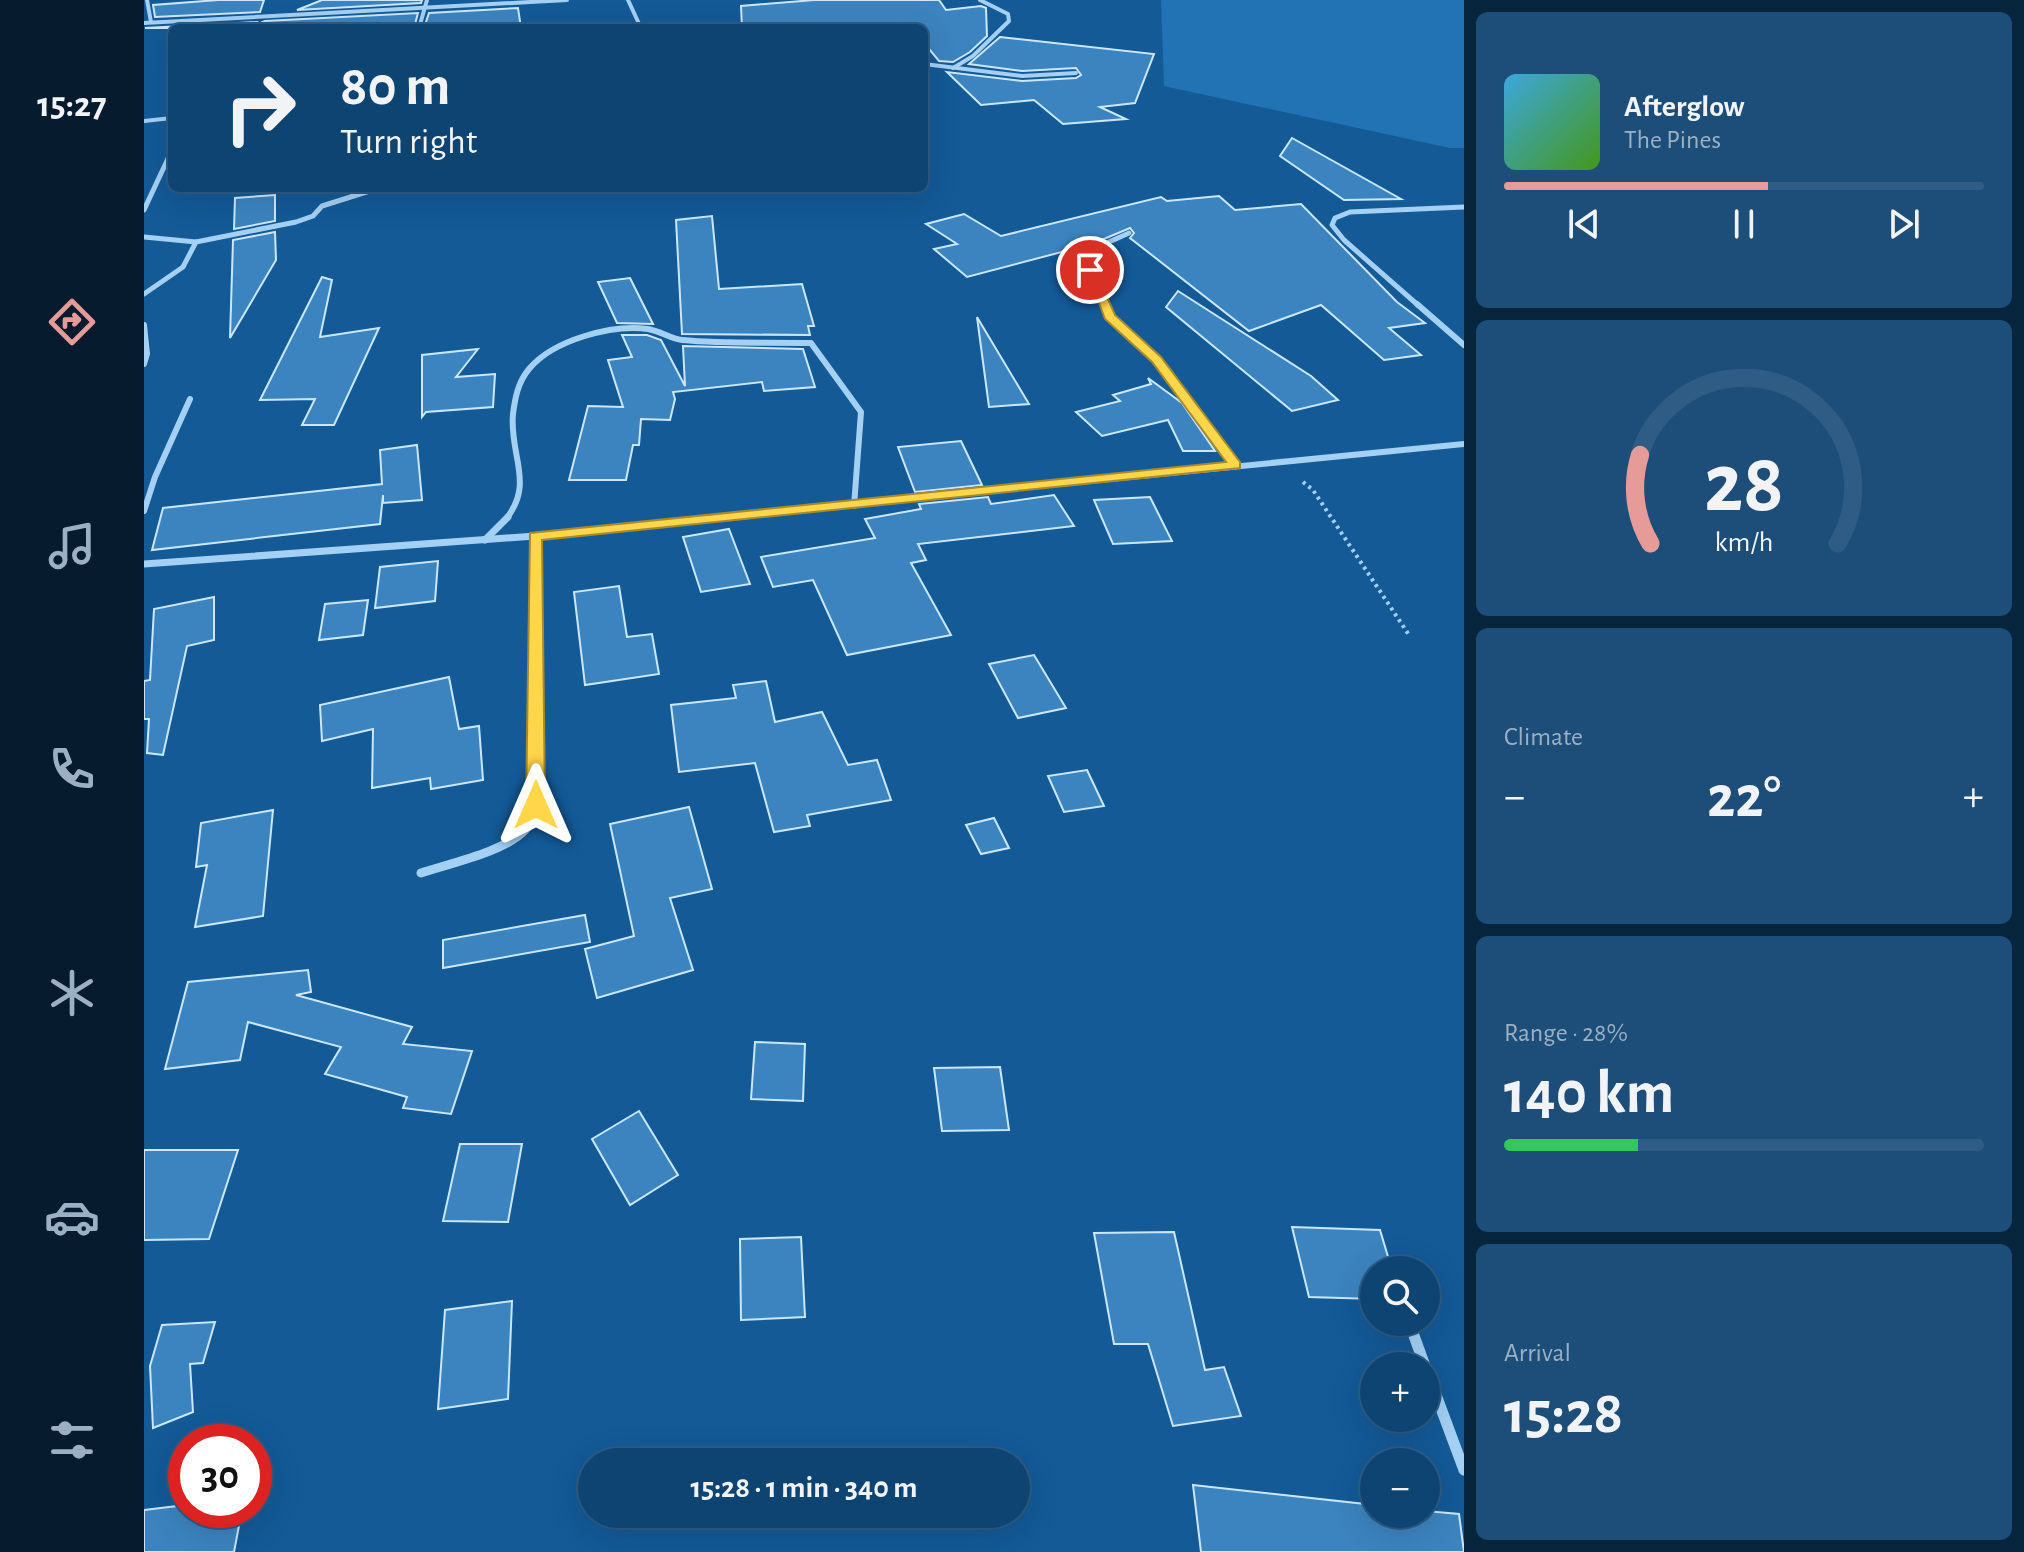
<!DOCTYPE html>
<html lang="en">
<head>
<meta charset="utf-8">
<style>
  body { margin:0; font-family:"Alegreya Sans",sans-serif; background:#1c4e79; color:#f1f3f6; height:100vh; display:flex; flex-direction:column; font-size:30px; white-space:nowrap }
  * { box-sizing:border-box; margin:0 }
  p { font-size:26px; color:#9bb0c3 }
  .icon { flex:none; width:44px; height:44px; fill:none; stroke:currentColor; stroke-width:2; stroke-linecap:round; stroke-linejoin:round }
  .map { position:relative; flex:1; overflow:hidden }
  .drawer { display:flex; flex-direction:column; gap:12px; padding:12px; background:#08253e; width:560px }
  .drawer>* { flex:none }
  .banner { position:absolute; left:24px; top:24px; width:760px; height:168px; border-radius:12px; box-shadow:0 8px 32px #0002,0 0 0 2px #2e5c84; background:#0e4471; color:#f1f3f6; overflow:hidden }
  .controls { position:absolute; left:1216px; top:1256px; display:grid; gap:16px }
  .controls a { display:grid; place-items:center; width:80px; height:80px; border-radius:50%; background:#0e4471; box-shadow:0 8px 32px #0002,0 0 0 2px #2e5c84; font-size:40px }
  .speed { position:absolute; left:24px; top:1424px; display:flex; gap:16px; font-size:40px; font-weight:700; text-align:center }
  .speed>* { display:grid; place-content:center; width:104px; height:104px; border-radius:50%; background:#0e4471; box-shadow:0 8px 32px #0002,0 0 0 2px #2e5c84; line-height:1 }
  .speed .limit { border:12px solid #d22; background:#fff; color:#111 }
  .pin { position:absolute; display:grid; place-items:center; width:68px; height:68px; color:#fff; margin:-34px; border:4px solid #fff; border-radius:50%; box-shadow:0 2px 8px #0007 }
  .me { position:absolute; width:88px; margin:-44px; rotate:0deg; stroke-linejoin:round; filter:drop-shadow(0 0 6px #0008) }
  .turn { display:flex; align-items:center; gap:28px; height:168px; padding:0 40px; font-size:36px }
  .turn .icon { width:104px; height:104px; stroke-width:2.5 }
  .turn b { display:block; font-size:56px; line-height:68px }
  .big { font-size:60px; font-weight:700; line-height:1.1 }
  .drawer .tile { flex:1; display:flex; flex-direction:column; justify-content:center; gap:12px; min-width:0; padding:0 28px; border-radius:12px; background:#1c4e79 }
  .drawer .dial { align-items:center; gap:0 }
  .dial svg { height:208px; overflow:visible; fill:none; stroke:#2e5c84; stroke-width:7; stroke-linecap:round; text-anchor:middle }
  .dial text { fill:#f1f3f6; stroke:none }
  .song { display:flex; align-items:center; gap:24px }
  .cover { width:96px; height:96px; border-radius:12px; background:linear-gradient(135deg,hsl(200 70% 55%),hsl(100 70% 35%)) }
  .played { height:8px; border-radius:4px; background:linear-gradient(90deg,#e69b98 55%,#2e5c84 55%) }
  .keys { display:flex; justify-content:space-around; direction:ltr }
  .heat { display:flex; justify-content:space-between; align-items:center; font-size:44px; direction:ltr }
  .charge { height:12px; border-radius:6px; background:linear-gradient(90deg,#34c759 28%,#2e5c84 0) }
  .trip { position:absolute; left:434px; top:1448px; width:452px; height:80px; border-radius:40px; background:#0e4471; box-shadow:0 8px 32px #0002,0 0 0 2px #2e5c84; font-weight:700; line-height:80px; text-align:center }
  main { display:flex; flex:1; min-height:0 }
  .dock { display:flex; flex-direction:column; width:144px; justify-content:space-around; align-items:center; background:#061b2d; color:#9bb0c3 }
  .dock .icon { width:56px; height:56px }
  .dock .on { color:#e69b98 }
  .dock b { font-size:36px; color:#f1f3f6 }
  .map>svg:first-child { display:block }
</style>
</head>
<body>
<main>
<nav class="dock">
<b>15:27</b>
<svg class="icon on" aria-label="directions" viewBox="0 0 24 24"><path d="M12 3l9 9-9 9-9-9zM9 14v-3h6M13 9l2 2-2 2"/></svg>
<svg class="icon" aria-label="music" viewBox="0 0 24 24"><path d="M9 18V5l10-2v13"/><circle cx="6" cy="18" r="3"/><circle cx="16" cy="16" r="3"/></svg>
<svg class="icon" aria-label="phone" viewBox="0 0 24 24"><path d="M5 4h4l2 5-3 2q2 4 5 5l2-3 5 2v4C11 20 4 13 5 4z"/></svg>
<svg class="icon" aria-label="climate" viewBox="0 0 24 24"><path d="M12 3v18M4 7l16 10M4 17L20 7"/></svg>
<svg class="icon" aria-label="car" viewBox="0 0 24 24"><path d="M5 17H2v-5l4-1 3-4h7l3 4 3 1v5h-3M9 17h6M6 11h13"/><circle cx="7" cy="17" r="2"/><circle cx="17" cy="17" r="2"/></svg>
<svg class="icon" aria-label="filters" viewBox="0 0 24 24"><path d="M4 7h16M4 17h16"/><circle cx="9" cy="7" r="2"/><circle cx="15" cy="17" r="2"/></svg>
</nav>
<div class="map">
<svg width="1320" height="1552" viewBox="0 0 1320 1552">
  <rect width="100%" height="100%" fill="#135a97"/>
  <polygon fill="#2273b4" points="1017,0 1320,0 1320,148 1306,148 1020,86"/>
  <g fill="#3c84bf" stroke="#cce7fd" stroke-width="2">
    <polygon points="74,0 120,0 116,12 11,17 9,5"/>
    <polygon points="178,0 278,0 277,3 153,10"/>
    <polygon points="670,0 795,0 802,10 837,6 842,8 843,36 826,52 809,62 795,61 780,43 780,28 598,28 597,6"/>
    <polygon points="374,8 377,28 280,28 285,13"/>
    <polygon points="274,13 270,28 1,28 113,22 112,25 121,21"/>
    <polygon points="856,37 1010,54 991,103 956,107 982,119 919,124 890,100 837,105 803,72 878,81 932,78 937,75 932,68 878,71 825,64"/>
    <polygon points="1148,138 1257,199 1200,200 1136,156"/>
    <polygon points="131,195 131,221 90,229 91,198"/>
    <polygon points="1075,196 1091,210 1157,204 1253,302 1281,323 1245,328 1277,355 1240,360 1177,305 1105,331 986,238 990,233 986,228 948,244 823,277 790,249 813,244 782,224 820,214 857,236 1017,197 1023,201"/>
    <polygon points="568,216 575,289 658,284 670,326 664,326 666,335 538,334 532,220"/>
    <polygon points="131,232 132,260 86,338 89,240"/>
    <polygon points="178,277 188,280 176,337 235,328 190,425 158,425 171,399 116,400"/>
    <polygon points="486,278 509,324 473,323 454,282"/>
    <polygon points="1034,291 1167,376 1194,400 1148,411 1022,307"/>
    <polygon points="833,317 885,404 845,407"/>
    <polygon points="478,335 503,335 517,340 541,386 539,346 659,349 671,387 620,391 618,382 529,392 531,399 526,420 497,419 495,445 489,445 482,480 425,480 444,406 479,407 464,360 488,357"/>
    <polygon points="334,349 312,377 351,374 349,407 282,412 278,417 278,355"/>
    <polygon points="1004,378 1038,403 1071,451 1039,451 1024,420 958,436 932,412 976,401 969,395 1007,384"/>
    <polygon points="817,441 838,485 771,492 754,447"/>
    <polygon points="273,445 278,500 239,503 239,495 236,524 8,550 19,508 238,484 236,450"/>
    <polygon points="910,495 930,526 774,544 782,560 767,563 807,635 703,655 669,580 629,587 617,557 731,538 721,519 777,509 775,504 844,497 847,504"/>
    <polygon points="1006,497 1028,541 969,544 950,500"/>
    <polygon points="585,529 606,584 557,592 539,537"/>
    <polygon points="294,561 291,601 231,608 236,567"/>
    <polygon points="475,586 483,637 508,634 515,674 441,685 430,592"/>
    <polygon points="70,597 70,640 43,646 19,755 3,753 5,719 0,719 0,681 6,680 10,609"/>
    <polygon points="224,600 219,635 175,640 181,604"/>
    <polygon points="890,655 922,708 874,718 845,664"/>
    <polygon points="305,677 315,729 335,726 339,780 287,789 286,778 228,788 229,729 178,741 176,705"/>
    <polygon points="622,681 631,722 678,712 704,765 733,760 747,800 663,815 666,826 630,832 611,763 535,772 527,705 592,698 589,685"/>
    <polygon points="943,770 960,806 920,812 904,776"/>
    <polygon points="545,807 568,889 526,898 549,970 453,998 441,949 490,936 466,824"/>
    <polygon points="129,810 119,916 51,927 63,865 52,867 57,823"/>
    <polygon points="850,818 865,848 837,854 822,825"/>
    <polygon points="441,915 446,942 299,968 299,940"/>
    <polygon points="164,970 167,992 152,995 268,1027 259,1044 328,1051 307,1114 259,1108 263,1097 181,1074 197,1047 104,1022 96,1060 21,1069 44,982"/>
    <polygon points="611,1042 661,1044 659,1101 607,1099"/>
    <polygon points="856,1067 865,1130 798,1131 790,1068"/>
    <polygon points="495,1111 534,1175 486,1205 448,1139"/>
    <polygon points="316,1144 378,1144 364,1222 299,1221"/>
    <polygon points="0,1150 94,1150 65,1239 0,1240"/>
    <polygon points="1148,1227 1236,1230 1248,1270 1230,1270 1230,1299 1165,1297"/>
    <polygon points="1030,1232 1061,1370 1080,1367 1097,1416 1029,1426 1004,1344 970,1344 950,1233"/>
    <polygon points="657,1237 661,1317 597,1320 596,1239"/>
    <polygon points="368,1301 364,1399 294,1409 301,1310"/>
    <polygon points="71,1322 59,1363 46,1364 49,1412 9,1428 6,1366 18,1325"/>
    <polygon points="1049,1485 1230,1505 1230,1514 1282,1514 1282,1511 1315,1514 1320,1552 1057,1552"/>
    <polygon points="42,1505 42,1510 98,1510 90,1552 0,1552 0,1510"/>
  </g>
  <g fill="none" stroke-linecap="round" stroke-linejoin="round">
    <polyline stroke="#a4d0f3" stroke-width="4" stroke-dasharray="3 4" stroke-linecap="butt" points="1159,482 1169,490 1265,635"/>
    <g stroke="#a4d0f3" stroke-width="4">
      <polyline points="3,0 7,22"/>
      <polyline points="484,0 497,28"/>
      <polyline points="0,23 423,0"/>
      <polyline points="275,28 283,0"/>
      <polyline points="780,64 878,76 932,73"/>
      <polyline points="809,68 829,56 865,21 864,14 836,0"/>
      <polyline points="0,121 28,118"/>
    </g>
    <g stroke="#a4d0f3" stroke-width="5">
      <polyline points="0,210 28,150"/>
      <polyline points="0,237 52,242"/>
      <polyline points="0,294 39,267 52,242 152,222 169,216 178,206 235,188"/>
      <polyline points="961,306 938,254 985,233"/>
      <polyline points="1275,306 1200,240 1188,225 1191,218 1206,212 1320,207"/>
    </g>
    <g stroke="#a4d0f3" stroke-width="6">
      <polyline points="960,304 966,316 1013,360 1092,465"/>
      <polyline points="1273,304 1320,345"/>
      <polyline points="0,325 3,354 0,364"/>
      <polyline points="0,511 11,477 46,399"/>
      <path d="M362,519C391,483 365,455 369,414C371,398 374,382 385,369C409,340 468,324 504,329C516,331 527,339 538,340C581,344 624,342 667,343L717,412L710,506"/>
      <polyline points="559,519 1320,444"/>
    </g>
    <g stroke="#a4d0f3" stroke-width="7">
      <polyline points="391,536 392,788"/>
      <polyline points="341,540 364,517"/>
      <polyline points="0,564 391,536 579,517"/>
    </g>
    <path stroke="#a4d0f3" stroke-width="9" d="M277,873C307,863 361,852 382,829C392,818 392,800 392,786"/>
    <g stroke="#a4d0f3" stroke-width="11">
      <polyline points="1265,1322 1281,1366"/>
      <polyline points="1282,1368 1320,1470"/>
    </g>
  </g>
  <polygon fill="#ffd54a" stroke="#a68a30" stroke-width="2" points="942,268 950,268 971,315 1017,357 1096,462 1096,468 398,540 401,805 398,810 385,810 382,805 386,533 1082,462 1008,362 961,319"/>
</svg>
<div class="controls">
<a><svg class="icon" aria-label="search" viewBox="0 0 24 24"><circle cx="10" cy="10" r="6"/><path d="M15 15l6 6"/></svg></a>
<a>+</a>
<a>−</a>
</div>
<div class="speed"><div class="limit">30</div></div>
<div class="pin" style="left:946px;top:270px;background:#d93025"><svg class="icon" aria-label="arrive" viewBox="0 0 24 24"><path d="M6 21V4h12l-3 4 3 4H6"/></svg></div>
<svg class="me" style="left:392px;top:805px" viewBox="-20 -20 40 40"><path d="M0-17L14 15 0 8-14 15z" fill="#ffd54a" stroke="#fff" stroke-width="4"/></svg>
<div class="trip">15:28 · 1 min · 340 m</div>
<div class="banner">
<div class="turn"><svg class="icon" aria-label="right" viewBox="0 0 24 24"><path d="M7 20v-9h11M14 6l5 5-5 5"/></svg><div><b>80 m</b>Turn right</div></div>
</div>
</div>
<section class="drawer">
<div class="tile">
<div class="song"><i class="cover"></i><div><b>Afterglow</b><p>The Pines</p></div></div>
<div class="played"></div>
<div class="keys"><svg class="icon" aria-label="previous" viewBox="0 0 24 24"><path d="M18 5L8 12l10 7zM5 5v14"/></svg><svg class="icon" aria-label="pause" viewBox="0 0 24 24"><path d="M8 5v14M16 5v14"/></svg><svg class="icon" aria-label="next" viewBox="0 0 24 24"><path d="M6 5l10 7-10 7zM19 5v14"/></svg></div>
</div>
<div class="tile dial"><svg viewBox="0 0 100 80">
<path d="M14 69A42 42 0 1 1 86 69"/>
<path d="M14 69A42 42 0 0 1 10 35" stroke="#e69b98"/>
<text x="50" y="56" font-size="32" font-weight="700">28</text>
<text x="50" y="72" font-size="11">km/h</text>
</svg></div>
<div class="tile"><p>Climate</p>
<div class="heat"><a>−</a><b class="big">22°</b><a>+</a></div>
</div>
<div class="tile"><p>Range · 28%</p><b class="big">140 km</b><div class="charge"></div></div>
<div class="tile"><p>Arrival</p><b class="big">15:28</b></div>
</section>
</main>
</body>
</html>
